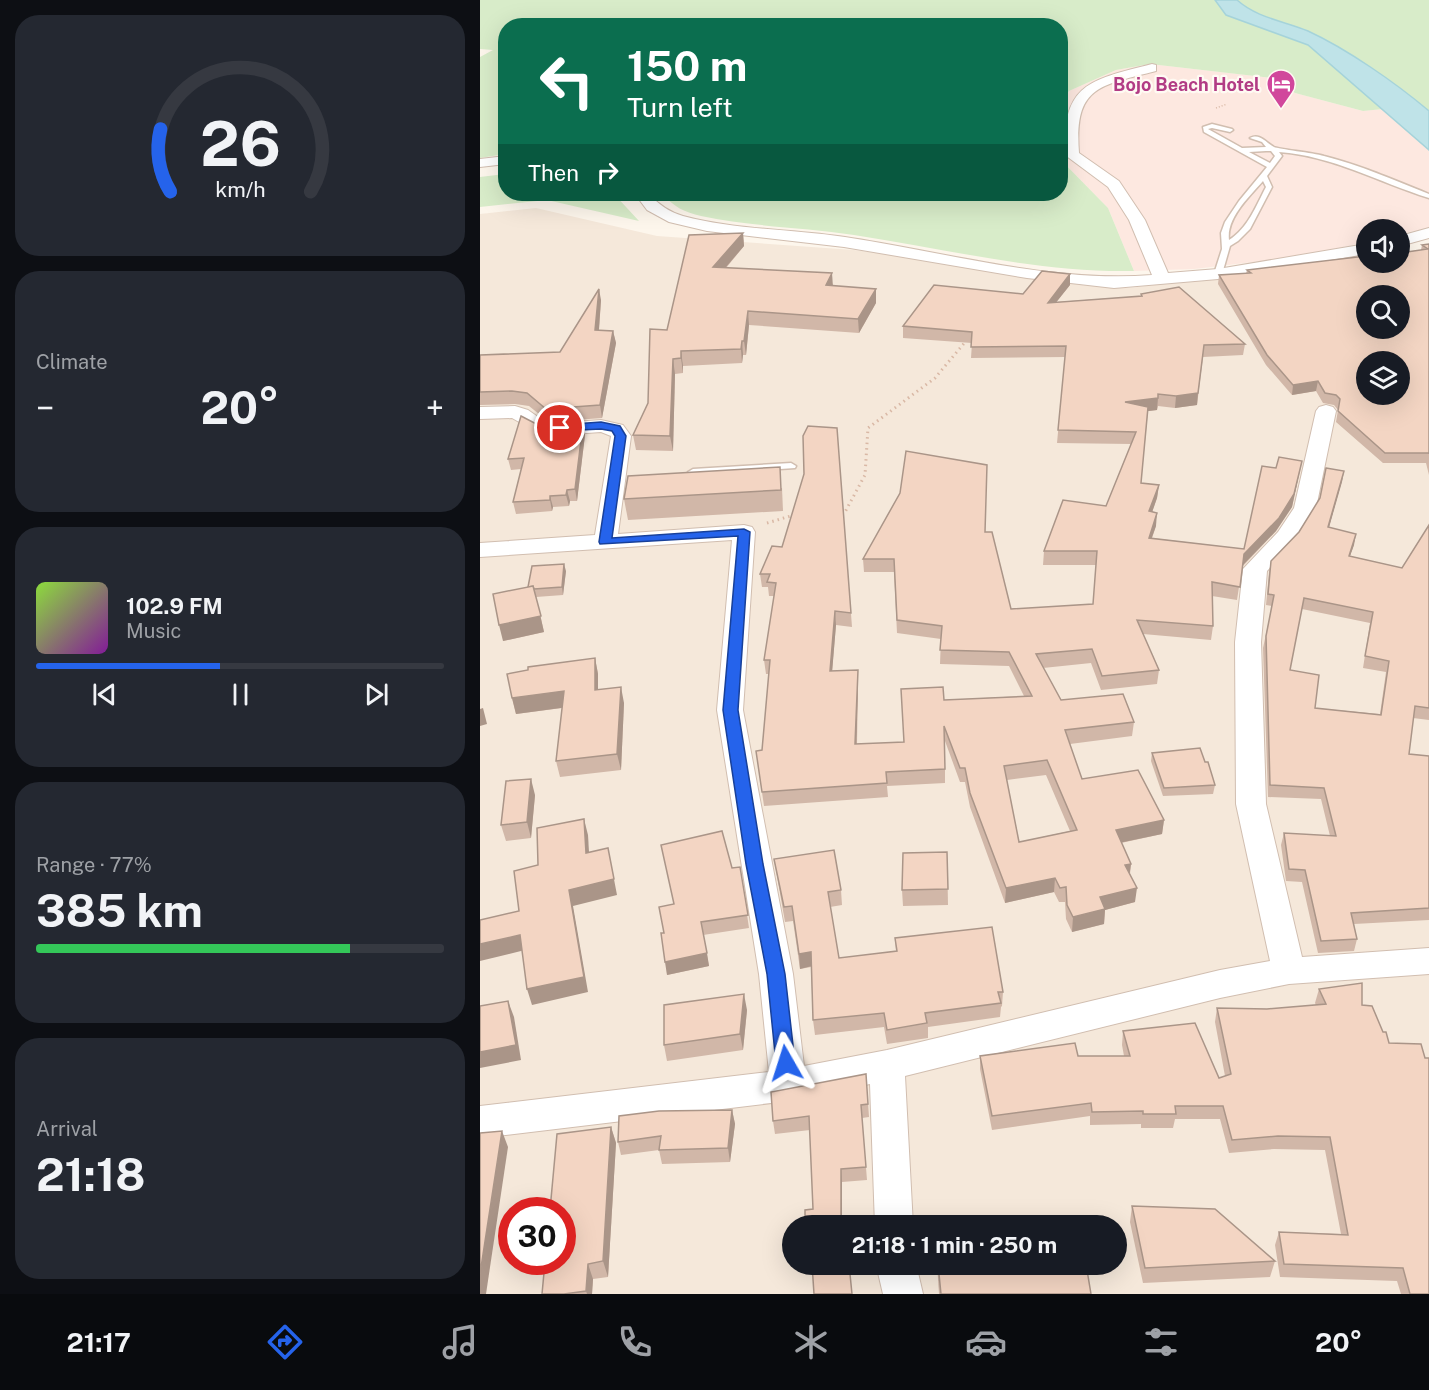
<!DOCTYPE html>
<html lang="en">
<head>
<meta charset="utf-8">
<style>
  body { margin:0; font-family:"Public Sans",sans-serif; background:#242831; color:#f1f3f6; height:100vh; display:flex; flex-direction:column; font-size:22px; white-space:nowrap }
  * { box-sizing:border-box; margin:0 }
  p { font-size:20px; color:#9ea1a6 }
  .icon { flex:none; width:33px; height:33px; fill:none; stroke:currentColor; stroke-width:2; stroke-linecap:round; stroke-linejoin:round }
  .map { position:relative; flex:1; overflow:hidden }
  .details { display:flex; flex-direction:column; gap:15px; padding:15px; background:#0d0f14; width:480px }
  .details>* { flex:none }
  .top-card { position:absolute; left:18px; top:18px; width:570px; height:183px; border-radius:24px; box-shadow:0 6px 24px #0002; background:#0b6e4f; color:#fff; overflow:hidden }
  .fabs { position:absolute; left:876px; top:219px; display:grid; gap:12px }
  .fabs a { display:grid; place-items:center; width:54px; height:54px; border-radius:50%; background:#171b24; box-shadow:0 6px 24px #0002; font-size:30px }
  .speed { position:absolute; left:18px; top:1197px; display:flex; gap:12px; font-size:30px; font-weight:700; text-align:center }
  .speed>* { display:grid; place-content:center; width:78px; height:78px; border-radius:50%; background:#171b24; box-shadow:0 6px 24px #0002; line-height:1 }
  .speed .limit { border:9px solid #d22; background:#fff; color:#111 }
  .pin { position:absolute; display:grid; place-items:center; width:51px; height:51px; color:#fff; margin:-26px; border:3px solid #fff; border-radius:50%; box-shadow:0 2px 6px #0007 }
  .me { position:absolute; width:66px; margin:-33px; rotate:354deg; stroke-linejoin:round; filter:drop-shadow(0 0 4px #0008) }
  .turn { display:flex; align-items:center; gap:21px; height:126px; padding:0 30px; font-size:27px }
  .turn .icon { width:78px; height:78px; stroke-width:2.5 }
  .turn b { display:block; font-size:42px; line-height:51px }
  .then { display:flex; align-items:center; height:57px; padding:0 30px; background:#0003; gap:12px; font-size:22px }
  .big { font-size:45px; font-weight:700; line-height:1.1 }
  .details .widget { flex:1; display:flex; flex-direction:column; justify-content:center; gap:9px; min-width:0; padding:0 21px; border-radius:24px; background:#242831 }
  .details .dial { align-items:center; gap:0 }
  .dial svg { height:156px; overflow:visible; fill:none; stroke:#363941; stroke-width:7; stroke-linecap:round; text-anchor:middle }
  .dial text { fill:#f1f3f6; stroke:none }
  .song { display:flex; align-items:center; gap:18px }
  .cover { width:72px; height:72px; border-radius:9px; background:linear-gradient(135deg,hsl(90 70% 55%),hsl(290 70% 35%)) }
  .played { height:6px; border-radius:3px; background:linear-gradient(90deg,#2563eb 45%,#363941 45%) }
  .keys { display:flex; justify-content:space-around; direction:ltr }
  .heat { display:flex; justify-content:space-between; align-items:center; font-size:33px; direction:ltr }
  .charge { height:9px; border-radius:4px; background:linear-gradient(90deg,#34c759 77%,#363941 0) }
  .trip { position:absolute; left:302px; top:1215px; width:345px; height:60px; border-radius:30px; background:#171b24; box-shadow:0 6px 24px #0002; font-weight:700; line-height:60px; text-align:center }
  .tabs { display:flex; height:96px; justify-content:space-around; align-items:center; background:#090b0e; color:#9ea1a6 }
  .tabs .icon { width:42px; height:42px }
  .tabs .current { color:#2563eb }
  .tabs b { font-size:27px; color:#f1f3f6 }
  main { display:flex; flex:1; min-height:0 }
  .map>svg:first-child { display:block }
</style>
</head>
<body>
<main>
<section class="details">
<div class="widget dial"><svg viewBox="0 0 100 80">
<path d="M14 69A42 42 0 1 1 86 69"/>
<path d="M14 69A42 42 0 0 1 9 37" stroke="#2563eb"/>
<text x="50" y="56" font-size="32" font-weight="700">26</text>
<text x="50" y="72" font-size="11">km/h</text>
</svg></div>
<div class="widget"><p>Climate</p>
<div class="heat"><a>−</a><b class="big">20°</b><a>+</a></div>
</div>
<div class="widget">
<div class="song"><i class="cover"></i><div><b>102.9 FM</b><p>Music</p></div></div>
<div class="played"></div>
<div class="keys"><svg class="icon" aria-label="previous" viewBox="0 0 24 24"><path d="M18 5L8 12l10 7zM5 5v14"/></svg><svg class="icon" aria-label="pause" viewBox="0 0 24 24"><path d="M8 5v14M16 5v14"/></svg><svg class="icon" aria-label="next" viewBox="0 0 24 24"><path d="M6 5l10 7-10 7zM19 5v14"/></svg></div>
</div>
<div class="widget"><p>Range · 77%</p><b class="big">385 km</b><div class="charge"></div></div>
<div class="widget"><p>Arrival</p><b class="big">21:18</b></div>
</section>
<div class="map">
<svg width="949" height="1294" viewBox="0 0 949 1294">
  <rect width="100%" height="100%" fill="#fdf6ec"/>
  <path fill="#f5e8da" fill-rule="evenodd" d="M56,208L177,236L374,250L453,260L602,285L649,288L886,260V262H920L949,252V1294H0V214ZM886,296H920V328H886ZM886,362H920V394H886ZM32,1210H82V1262H32ZM312,1226H636V1264H312Z"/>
  <polygon fill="#fde8e0" points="670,64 793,78 815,93 883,111 903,109 949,150 949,228 920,234 920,230 886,230 886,242 823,256 714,269 654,271 628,208 581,160 581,102 589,91 636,70"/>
  <g fill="#d8ecc9">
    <polygon points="0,0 735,0 746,15 828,45 903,109 883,111 815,93 793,78 670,64 636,70 589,91 581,102 580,26 26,26 25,154 0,158 0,57 13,50 0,49"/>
    <path d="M757,0H949V111C916,83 867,49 828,31C804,21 777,18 757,0Z"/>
    <path d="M581,160L628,208L654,271C560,273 467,249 374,235C324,227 271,227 221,216C205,212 193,207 183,194H580Z"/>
    <polygon points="25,174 26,194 134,194 159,221 67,200 0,207 0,177"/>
  </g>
  <path fill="#bfe3e8" stroke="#a5d3da" stroke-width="1.5" d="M735,0H757C777,18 804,21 828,31C867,49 916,83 949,111V150L828,45L746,15Z"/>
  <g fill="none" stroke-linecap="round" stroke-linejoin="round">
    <g stroke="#d1beb0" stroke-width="3">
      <g id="service">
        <path d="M732,124L752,129L753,130L750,132L732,128L728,129L762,148L786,147L782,142L770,138C780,133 785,142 794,147C798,149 834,153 844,156C880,165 914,180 949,194V198C898,182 853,156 799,152L802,156L787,176L792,187L770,229L758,241L750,246L742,274L735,276L734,274L742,249L741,233L745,222L759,201L787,167L724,132L723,127ZM786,151H791L795,156L790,163L769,152ZM783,181L786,187C776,206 768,228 749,240C746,218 770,196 783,181Z"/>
        <polygon points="311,463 316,466 315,468 213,475 208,472 213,469"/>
      </g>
    </g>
    <g stroke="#d1beb0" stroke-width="2">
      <g id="minor">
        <path d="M672,64L676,65V71C619,86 594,86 599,153L639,181L665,220L688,273L738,269L886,244V254L738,279L634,288L547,278L364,247L227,231L189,222L167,210L155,194H169C178,204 189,212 203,216C255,230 312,229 365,237C466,252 570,283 672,275L649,220L628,187L585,155C582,83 610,80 672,64Z"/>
        <polygon points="26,156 26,164 0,167 0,159"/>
        <polygon points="949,228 949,238 920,246 920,236"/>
        <polygon points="846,405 853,407 856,411 836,508 815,541 787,571 781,642 786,804 822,957 949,948 949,974 809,984 740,998 425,1076 433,1226 395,1226 390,1084 308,1101 0,1138 0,1106 289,1072 279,974 237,710 252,540 0,557 0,543 115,535 131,436 121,432 64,436 32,418 0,419 0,407 35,406 48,410 68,424 121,420 143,425 151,436 138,534 264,525 272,527 275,532 263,710 313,974 324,1066 407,1050 740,970 790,961 756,804 755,642 763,569 798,532 814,508 836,411 839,407"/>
        <polygon points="396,1264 436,1264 443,1294 403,1294"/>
      </g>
    </g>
    <polyline stroke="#d9b8a5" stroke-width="1.5" stroke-dasharray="1 2" stroke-linecap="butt" points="736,108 747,104"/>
    <g stroke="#d9b8a5" stroke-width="3" stroke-dasharray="1.5 4" stroke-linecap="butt">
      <polyline points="361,512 365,512 385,475 388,428 455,378 486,341"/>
      <polyline points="287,523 314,515"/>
    </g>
    <use href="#service" fill="#fff" fill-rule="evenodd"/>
    <use href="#minor" fill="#fff" fill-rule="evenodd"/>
  </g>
  <g fill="#d1b7a8" fill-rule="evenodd">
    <polygon points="263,233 264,246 246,268 353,286 396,303 379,333 269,325 266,355 263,355 262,363 203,366 203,373 195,374 193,451 156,450 153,435 168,403 187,330"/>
    <polygon points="949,244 949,475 946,463 903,463 856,422 858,410 854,405 843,403 836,391 812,395 786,365 738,284 739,275 766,274 767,270 941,250 942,245"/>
    <path d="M590,285L576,302L661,296V294L765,344L763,355L723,357L717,405L695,408L678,406L677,410L668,411L661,483L679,485L677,498L672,512L676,526L672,538L764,549L819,474L812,507L796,531L762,567L757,600L732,596L733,626L731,640L663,634L679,670L677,684L621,690L611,663L563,668L581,700L654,722L652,736L590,744L602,779L684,820L682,834L641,843L651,864L650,874L655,902L625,910L624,924L592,932L586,919L585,902H579L574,892L525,903L490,807L485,782H480L465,741V783L407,786L408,797L284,806L276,751L282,750L289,674H286L284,660L294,596H289L288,587H282L280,574L302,547L357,428L372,627L356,625L352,671L378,684L377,744L423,742L464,700L544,696L529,666L460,664L461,639L417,633L414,572H384L383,559L505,532L531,609L613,604L616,565H563L564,551L626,506L651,444L577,443L585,357L491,358L492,343L423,338V326L543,294ZM566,775L590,831L539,842L527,780Z"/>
    <polygon points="121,300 119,330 133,331 136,343 122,418 69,422 49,406 35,404 0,405 0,355 80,352"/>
    <polygon points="103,424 105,435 97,501 90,501 89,506 73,507 72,511 36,514 33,502 41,469 31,470 28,459 62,427"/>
    <path d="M864,471L849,527L874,545L870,556L922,568L949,525V720L933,718L929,754L949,756V920L874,924L877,939L874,951L838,953L822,882L806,881L801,845L804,833L850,836L841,799L788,797L783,648L792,606L786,605L789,572L791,561L819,532ZM822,609L890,623L883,668L906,672L900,714L835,708L810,670Z"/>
    <polygon points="302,488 303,511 148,520 144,499"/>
    <polygon points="86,571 83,595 56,597 64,632 23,641 48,587"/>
    <polygon points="115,658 118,674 118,690 144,703 141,770 80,777 76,761 82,708 36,714 32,698"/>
    <polygon points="672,753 735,785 733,794 683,796 671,761"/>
    <polygon points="55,795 51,838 26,841 21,825"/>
    <polygon points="467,852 468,905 423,906 422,890"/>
    <polygon points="294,859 361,890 362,905 350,907 359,958 416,952 415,938 523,992 522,1006 521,1007 520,1017 448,1027 448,1038 407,1044 404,1027 335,1035 333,1020 331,967 320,969 313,921 305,922"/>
    <polygon points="260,867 269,928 223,935 229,966 187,975 184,933 194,904 252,868"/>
    <polygon points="839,989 882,1005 949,1294 921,1294 917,1281 800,1277 795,1245 799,1232 861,1234 845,1150 794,1149 749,1153 740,1119 695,1119 693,1128 661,1128 661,1124 610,1125 610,1116 512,1130 500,1069 500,1056 644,1056 642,1045 643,1031 739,1078 745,1076 735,1022 737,1008 787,1009 836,1005 835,1003"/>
    <polygon points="267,1010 263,1050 187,1061 184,1045"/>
    <polygon points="386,1074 389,1117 382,1118 387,1180 362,1182 362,1226 333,1209 330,1130 295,1134 293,1121"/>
    <polygon points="252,1110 255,1124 250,1162 182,1164 179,1150 141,1155 138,1142"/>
    <polygon points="131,1127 136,1143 128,1277 113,1279 112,1294 62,1294"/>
    <polygon points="652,1206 795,1261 790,1277 663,1283 650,1222"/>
    <polygon points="457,1264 611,1294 459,1294"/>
  </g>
  <g fill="#aa9588">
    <polygon points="263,233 264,246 234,281 233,267"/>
    <polygon points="352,273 353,287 346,285"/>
    <polygon points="590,274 590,285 567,314 568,303"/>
    <polygon points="119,289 121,300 118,342 115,330"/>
    <polygon points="396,289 396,303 379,333 378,319"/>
    <polygon points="268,311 269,325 266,355 264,341"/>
    <polygon points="133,331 136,343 122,418 120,405"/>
    <polygon points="262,341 263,355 262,363 261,349"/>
    <polygon points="201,351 203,366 203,373 201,358"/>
    <polygon points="193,359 195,374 193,451 190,436"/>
    <polygon points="838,381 836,391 812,395 813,385"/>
    <polygon points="718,393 717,405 695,408 696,396"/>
    <polygon points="678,398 677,410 644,414 645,402"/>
    <polygon points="103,424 105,435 97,501 95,489"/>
    <polygon points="822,461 812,507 796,531 761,567 764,554"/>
    <polygon points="864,471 862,482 846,538 848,527"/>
    <polygon points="679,485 677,498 668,524 669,511"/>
    <polygon points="87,490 90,501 89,506 86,495"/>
    <polygon points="70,496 73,507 72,511 70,500"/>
    <polygon points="677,513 676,526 667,551 669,538"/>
    <polygon points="876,534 874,545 866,567 869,556"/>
    <polygon points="84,564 86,571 83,595 82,587"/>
    <polygon points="57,601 64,632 23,641 19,625"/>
    <polygon points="355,611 356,625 351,685 350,671"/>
    <polygon points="115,658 118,674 118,706 115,690"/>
    <polygon points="378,670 378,684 376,759 375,744"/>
    <polygon points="141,687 144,703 141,770 137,754"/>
    <polygon points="84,691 88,707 36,714 32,698"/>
    <polygon points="3,708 7,724 0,726 0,709"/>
    <polygon points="51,779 55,795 51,838 47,822"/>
    <polygon points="104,819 108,835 110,869 106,853"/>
    <polygon points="684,820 682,834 634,844 636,830"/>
    <polygon points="128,848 137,895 93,906 108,992 52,1005 47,989 89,890"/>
    <polygon points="651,864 649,878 645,865"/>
    <polygon points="575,878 574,892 525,903 526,888"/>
    <polygon points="657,888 655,902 625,910 624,924 592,932 593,917 620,897"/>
    <polygon points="40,935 45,950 0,961 0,944"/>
    <polygon points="331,952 332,966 320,969 319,954"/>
    <polygon points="227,953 229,966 187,975 185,962"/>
    <polygon points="264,994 267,1010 263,1050 260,1034"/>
    <polygon points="28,1001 34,1017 41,1060 0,1068 0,1052"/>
    <polygon points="252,1110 255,1124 250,1162 248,1148"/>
    <polygon points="131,1127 136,1143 128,1277 123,1261"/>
    <polygon points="22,1131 28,1147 6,1294 0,1294 0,1274"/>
    <polygon points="361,1169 362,1182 362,1226 361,1226"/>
    <polygon points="108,1264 113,1279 112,1294 107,1294 106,1291"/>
  </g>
  <g fill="#f3d5c3" stroke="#aa9588" stroke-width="1.5" fill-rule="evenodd">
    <polygon points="263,233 233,267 352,273 346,285 396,289 378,319 268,311 264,341 262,341 261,349 201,351 201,358 193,359 190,436 153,435 168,403 170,329 187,330 209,235"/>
    <path d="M949,244V454V453H905L858,411L860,399L856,395L845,393L838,381L813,385L787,355L739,275L771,273L767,270L886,256V262H920V253L948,249L942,245ZM886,296H920V328H886ZM886,362H920V394H886Z"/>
    <path d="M562,271L590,274L568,303L662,296L661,294L699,287L765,344L724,345L718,393L696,396L678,394V398L645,402L668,407L661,483L679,485L669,511L677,513L669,538L764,549L782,466L796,468L799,457L822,461L814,494L799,518L764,554L760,587L732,582L733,626L657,620L679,670L622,676L612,649L556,654L581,700L643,694L654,722L585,730L602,779L658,770L684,820L636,830L651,864L645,865L657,888L620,897L625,909L593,917L587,905L586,887L580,888L575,878L526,888L490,793L485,768H480L464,726L465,769L406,772L407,783L282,792L276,751L282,750L290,660H284L296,583L287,582L290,574H280L292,546L302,547L324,474L323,436L328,426L357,428L371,613L355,611L350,671L378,670L375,744L424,742L421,689L463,687L464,700L552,696L529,652L460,650L462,626L417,620L414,559H383L420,493L426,451L507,465L505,532H512L531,609L613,604L617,551H564L583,500L626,506L656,432L578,430L586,346L491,347L492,332L423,326L454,285L543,294ZM567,760L597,830L539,842L524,766Z"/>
    <polygon points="119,289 115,330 133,331 120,405 66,409 47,393 32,391 0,392 0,355 80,352"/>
    <polygon points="41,416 62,427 103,424 95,489 87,490 86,495 70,496 70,500 33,502 44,458 28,459"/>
    <polygon points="300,467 301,490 144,499 148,476"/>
    <path d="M846,468L864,471L848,527L876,534L869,556L922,568L949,525V708L935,706L929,754L949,756V908L871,913L877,939L841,941L825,870L809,869L804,833L856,836L844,788L790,785L786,636L794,595L788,594L791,561L819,532L840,498ZM824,598L893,612L885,656L909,661L901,715L835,708L839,675L810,670Z"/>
    <polygon points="84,564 82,587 54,589 53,586 48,587 52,566"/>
    <polygon points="53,586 61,616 19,625 13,594"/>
    <polygon points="115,658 115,690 141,687 137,754 76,761 84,691 32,698 27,674 48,670 48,667"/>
    <polygon points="720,748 725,762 728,762 735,785 684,788 672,753"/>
    <polygon points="51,779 47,822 21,825 26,781"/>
    <polygon points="104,819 106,853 128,848 134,879 89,890 104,977 47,989 40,935 0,944 0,920 39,911 34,871 58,865 57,828"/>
    <polygon points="242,831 252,868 260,867 268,915 221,922 227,953 185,962 181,933 184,933 179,907 194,904 181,845"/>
    <polygon points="354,850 361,890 348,892 359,958 417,951 415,938 512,927 523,992 518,992 521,1003 445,1013 447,1023 407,1030 404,1013 333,1020 331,952 319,954 312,906 304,907 294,859"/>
    <polygon points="467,852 468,889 422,890 423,853"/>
    <polygon points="882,983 882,1005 892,1006 903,1032 906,1032 909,1043 941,1044 945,1058 949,1058 949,1294 930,1294 923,1268 804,1264 799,1232 868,1235 850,1137 798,1136 752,1140 743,1106 695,1106 696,1114 663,1114 663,1111 612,1112 611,1103 512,1116 500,1056 595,1043 598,1056 650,1056 643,1031 715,1023 739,1078 751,1074 737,1008 787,1009 846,1004 839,989"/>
    <polygon points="264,994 260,1034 184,1045 184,1005"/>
    <polygon points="28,1001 36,1045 0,1052 0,1006"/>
    <polygon points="386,1074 388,1104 381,1105 386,1167 361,1169 361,1226 325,1226 325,1210 333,1209 329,1116 293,1121 291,1092"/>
    <polygon points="252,1110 248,1148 179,1150 181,1136 138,1142 139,1116 179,1111"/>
    <polygon points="131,1127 123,1261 108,1264 106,1291 84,1294 62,1294 65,1262 82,1262 82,1210 70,1210 77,1134"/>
    <polygon points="22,1131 0,1274 0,1133"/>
    <polygon points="652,1206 735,1209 795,1261 665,1268"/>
    <polygon points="332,1264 369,1264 372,1294 334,1294"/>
    <polygon points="458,1264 606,1264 611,1294 461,1294"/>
  </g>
  <polygon fill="#2563eb" stroke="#184099" stroke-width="1.5" points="121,422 140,426 146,436 132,538 264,529 270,532 258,710 283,864 305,974 315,1063 312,1068 306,1071 299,1068 296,1063 287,974 266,864 243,710 258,536 120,544 119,542 135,436 132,431 121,429 80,431 74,428 80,425"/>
  <defs>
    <g id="hotel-pin" transform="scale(1.5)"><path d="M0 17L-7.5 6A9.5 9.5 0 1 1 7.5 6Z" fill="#d1479c" stroke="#fffaf3"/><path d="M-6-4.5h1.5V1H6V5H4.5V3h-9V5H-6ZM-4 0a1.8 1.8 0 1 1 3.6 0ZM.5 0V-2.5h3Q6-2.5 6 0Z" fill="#fff"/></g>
  </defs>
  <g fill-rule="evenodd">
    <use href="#hotel-pin" x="801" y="84"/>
  </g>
  <g text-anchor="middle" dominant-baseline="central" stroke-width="4.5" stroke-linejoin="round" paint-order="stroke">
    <g font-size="18" font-weight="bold" fill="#b23c85" stroke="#fffaf3" text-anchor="end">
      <text x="780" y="84">Bojo Beach Hotel</text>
    </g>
  </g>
</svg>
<div class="fabs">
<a><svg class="icon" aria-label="sound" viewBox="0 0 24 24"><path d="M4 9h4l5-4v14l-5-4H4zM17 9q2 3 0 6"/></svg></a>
<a><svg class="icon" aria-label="search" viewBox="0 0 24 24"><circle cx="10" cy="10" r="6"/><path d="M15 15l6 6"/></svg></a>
<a><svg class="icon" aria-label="layers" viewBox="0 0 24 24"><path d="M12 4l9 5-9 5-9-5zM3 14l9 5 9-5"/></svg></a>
</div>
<div class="speed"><div class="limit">30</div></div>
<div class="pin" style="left:80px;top:428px;background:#d93025"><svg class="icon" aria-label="arrive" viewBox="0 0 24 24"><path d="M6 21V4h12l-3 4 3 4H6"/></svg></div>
<svg class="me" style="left:306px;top:1063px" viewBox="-20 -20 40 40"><path d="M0-17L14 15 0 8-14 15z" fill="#2563eb" stroke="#fff" stroke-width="4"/></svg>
<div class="trip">21:18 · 1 min · 250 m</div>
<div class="top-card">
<div class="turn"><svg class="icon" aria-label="left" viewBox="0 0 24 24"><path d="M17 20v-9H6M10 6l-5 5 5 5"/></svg><div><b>150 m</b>Turn left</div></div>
<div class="then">Then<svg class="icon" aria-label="right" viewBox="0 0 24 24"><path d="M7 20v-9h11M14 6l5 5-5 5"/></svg></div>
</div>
</div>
</main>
<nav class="tabs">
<b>21:17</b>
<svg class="icon current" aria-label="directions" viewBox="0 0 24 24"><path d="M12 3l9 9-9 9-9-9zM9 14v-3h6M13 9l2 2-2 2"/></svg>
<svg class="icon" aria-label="music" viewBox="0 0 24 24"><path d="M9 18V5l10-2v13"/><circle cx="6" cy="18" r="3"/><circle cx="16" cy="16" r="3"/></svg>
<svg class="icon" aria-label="phone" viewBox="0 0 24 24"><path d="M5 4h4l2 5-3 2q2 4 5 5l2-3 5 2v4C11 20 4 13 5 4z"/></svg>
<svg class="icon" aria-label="climate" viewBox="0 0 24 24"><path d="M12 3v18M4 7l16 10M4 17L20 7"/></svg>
<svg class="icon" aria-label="car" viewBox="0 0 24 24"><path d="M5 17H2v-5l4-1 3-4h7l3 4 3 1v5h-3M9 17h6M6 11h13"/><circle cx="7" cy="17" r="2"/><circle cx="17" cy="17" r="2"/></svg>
<svg class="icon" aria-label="filters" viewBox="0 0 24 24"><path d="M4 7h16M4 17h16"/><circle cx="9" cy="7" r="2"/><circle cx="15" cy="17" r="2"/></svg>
<b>20°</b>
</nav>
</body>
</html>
